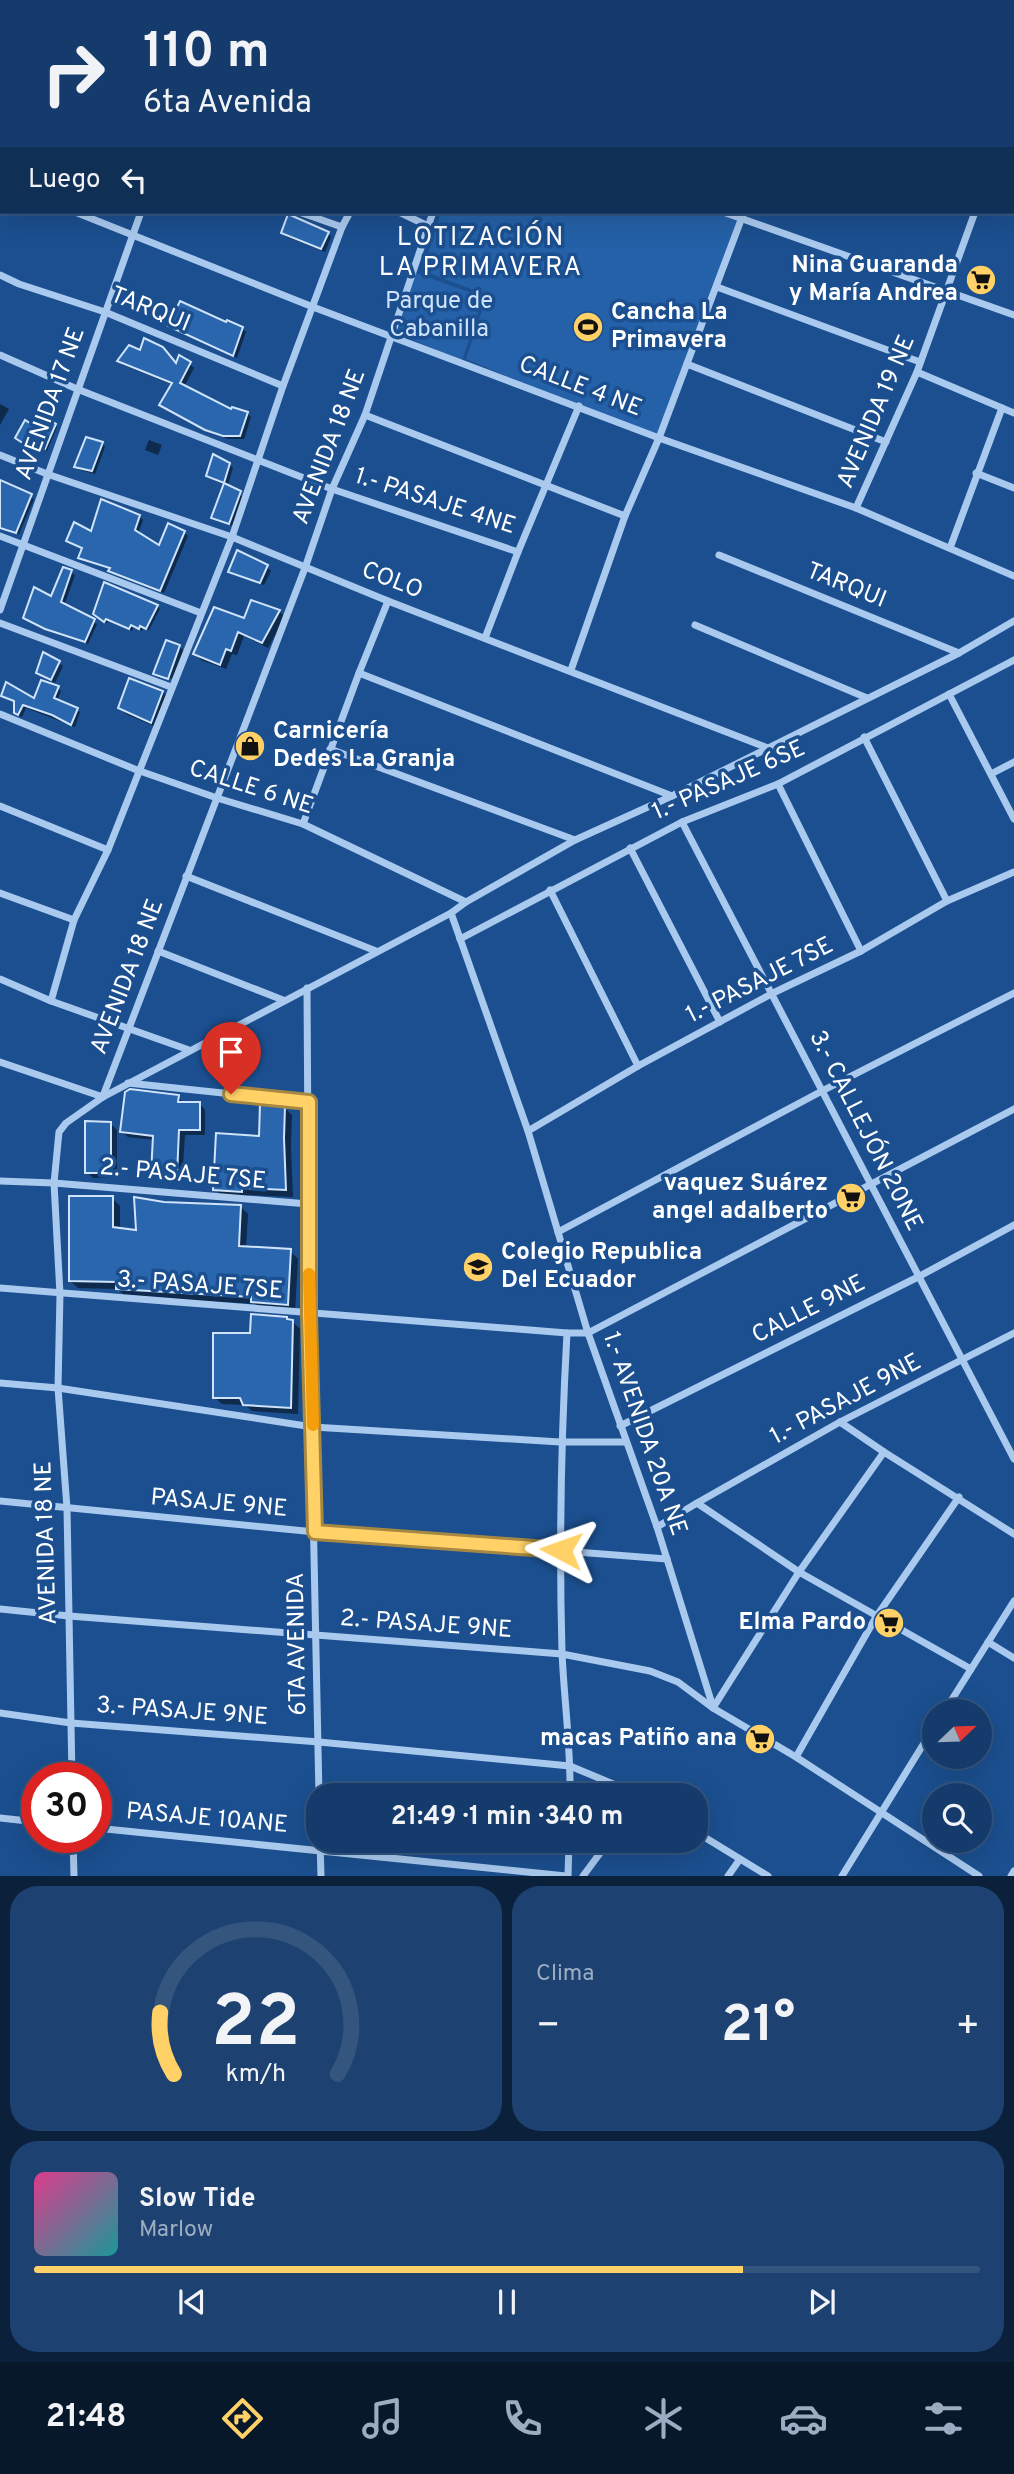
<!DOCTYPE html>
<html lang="es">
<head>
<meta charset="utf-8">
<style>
  body { margin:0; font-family:Overpass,sans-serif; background:#1d4271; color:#f1f3f6; height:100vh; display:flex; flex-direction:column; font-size:26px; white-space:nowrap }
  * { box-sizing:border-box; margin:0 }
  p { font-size:23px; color:#9dadc1 }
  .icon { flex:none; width:38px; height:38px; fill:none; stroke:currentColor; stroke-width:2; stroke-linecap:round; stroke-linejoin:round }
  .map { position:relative; height:1876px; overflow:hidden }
  .sheet { display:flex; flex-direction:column; gap:10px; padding:10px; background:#0b203b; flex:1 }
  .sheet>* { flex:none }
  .top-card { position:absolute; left:0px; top:0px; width:1015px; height:214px; box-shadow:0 7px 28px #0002,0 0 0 2px #33557e; background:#143b6b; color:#f1f3f6; overflow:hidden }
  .needle { width:46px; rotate:67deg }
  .controls { position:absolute; left:922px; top:1699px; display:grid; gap:14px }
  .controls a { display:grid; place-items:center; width:70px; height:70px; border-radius:50%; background:#143b6b; box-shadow:0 7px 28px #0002,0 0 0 2px #33557e; font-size:35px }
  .speed { position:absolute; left:21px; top:1762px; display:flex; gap:14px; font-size:35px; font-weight:700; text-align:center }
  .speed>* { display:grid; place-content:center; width:91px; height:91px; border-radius:50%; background:#143b6b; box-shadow:0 7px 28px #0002,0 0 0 2px #33557e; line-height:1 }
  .speed .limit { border:10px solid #d22; background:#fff; color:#111 }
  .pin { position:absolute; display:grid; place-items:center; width:60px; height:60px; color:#fff; margin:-72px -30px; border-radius:50% 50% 50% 0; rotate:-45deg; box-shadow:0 0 7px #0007 }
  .pin .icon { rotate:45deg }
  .me { position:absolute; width:77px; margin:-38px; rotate:274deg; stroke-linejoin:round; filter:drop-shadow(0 0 5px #0008) }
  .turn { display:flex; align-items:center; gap:24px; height:147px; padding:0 28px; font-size:32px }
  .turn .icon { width:91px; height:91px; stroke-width:2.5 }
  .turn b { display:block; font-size:49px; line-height:60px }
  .then { display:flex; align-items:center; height:66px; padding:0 28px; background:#0003; gap:14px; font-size:26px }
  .big { font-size:52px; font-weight:700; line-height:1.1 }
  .sheet .widget { flex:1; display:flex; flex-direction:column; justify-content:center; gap:10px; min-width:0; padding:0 24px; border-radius:28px; background:#1d4271 }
  .sheet .dial { align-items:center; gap:0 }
  .dial svg { height:182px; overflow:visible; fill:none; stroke:#33557e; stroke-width:7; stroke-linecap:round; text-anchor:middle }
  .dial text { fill:#f1f3f6; stroke:none }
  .song { display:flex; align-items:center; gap:21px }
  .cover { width:84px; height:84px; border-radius:10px; background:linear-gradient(135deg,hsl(330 70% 55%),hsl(180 70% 35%)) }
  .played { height:7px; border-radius:4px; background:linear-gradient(90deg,#ffd166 75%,#33557e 75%) }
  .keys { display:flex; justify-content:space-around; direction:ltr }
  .heat { display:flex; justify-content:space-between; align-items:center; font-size:38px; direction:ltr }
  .sheet .tiles { flex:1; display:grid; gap:10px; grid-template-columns:1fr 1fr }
  .widget:last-child { grid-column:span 2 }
  .trip { position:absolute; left:306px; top:1783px; width:402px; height:70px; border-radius:28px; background:#143b6b; box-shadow:0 7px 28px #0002,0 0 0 2px #33557e; font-weight:700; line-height:70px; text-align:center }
  .dock { display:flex; height:112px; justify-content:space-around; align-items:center; background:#08182b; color:#9dadc1 }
  .dock .icon { width:49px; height:49px }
  .dock .on { color:#ffd166 }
  .dock b { font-size:32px; color:#f1f3f6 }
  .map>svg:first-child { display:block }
</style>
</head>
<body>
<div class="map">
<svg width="1014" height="1876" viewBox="0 0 1014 1876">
  <rect width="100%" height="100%" fill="#1b4f8f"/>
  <g fill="#2461a8">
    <polygon points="441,212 713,212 737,221 657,440 466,359 487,295 423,271"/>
    <polygon points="416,273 483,297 462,361 397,333"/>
  </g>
  <g fill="#0007">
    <polygon points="242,0 360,0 241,2"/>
    <polygon points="283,233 328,233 331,237 325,252 287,237"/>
    <polygon points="227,324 242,328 246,332 237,358 171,326"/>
    <polygon points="119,361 177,366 189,363 194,368 184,387 232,412 247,413 251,417 244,439 229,439 211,433 165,409 161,405 173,385 123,365"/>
    <polygon points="0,404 9,409 0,425"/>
    <polygon points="55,425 57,427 47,451 30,447 20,440"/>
    <polygon points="149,440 162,445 158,455 145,450"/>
    <polygon points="102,443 105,447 95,474 80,470 76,466"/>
    <polygon points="229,464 233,468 227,487 243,497 233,526 217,521 213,517 225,485 208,476"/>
    <polygon points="0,479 34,499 19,534 0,528"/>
    <polygon points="139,516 143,520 138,534 159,548 184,532 188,536 164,593 114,574 111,569 84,561 80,558 84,549 68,540"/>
    <polygon points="267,567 271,571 264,585 234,575 230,571"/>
    <polygon points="64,569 75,575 64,606 97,624 88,644 51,632 25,618 52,599"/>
    <polygon points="157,606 160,609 149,630 143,628 142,631 134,627 132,631 109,620 107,623 98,616"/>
    <polygon points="279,611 285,617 268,648 244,636 237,655 232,654 226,669 201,660 195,654 245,620"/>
    <polygon points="179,646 185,652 175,680 160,674 160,678 155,673"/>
    <polygon points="59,663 63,666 55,683 38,673"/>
    <polygon points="58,688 61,691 57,701 80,712 75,727 26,708 22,717 19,716 15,712 15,702 3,696 35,701"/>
    <polygon points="163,692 169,698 158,728 126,714 120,708"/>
    <polygon points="178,1096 184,1104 200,1104 205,1110 205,1135 185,1135 182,1181 158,1179 153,1173 155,1140 128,1137 122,1132"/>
    <polygon points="284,1107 292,1115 291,1147 293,1197 249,1195 249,1199 223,1197 215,1189"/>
    <polygon points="110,1123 117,1130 117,1178 93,1178 87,1172"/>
    <polygon points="112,1198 120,1206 120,1230 138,1232 164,1204 240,1206 248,1214 246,1248 290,1251 298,1259 295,1312 261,1309 256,1304 125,1296 118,1289 78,1288 70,1281"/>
    <polygon points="289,1321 292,1321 300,1329 298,1414 252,1411 245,1405 222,1404 214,1397"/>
  </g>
  <g fill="#2a66ad" stroke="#cfe3fa" stroke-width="2">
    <polygon points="288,214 329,232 321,249 281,233"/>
    <polygon points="180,301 226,322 227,320 243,327 233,356 168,326"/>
    <polygon points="144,338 163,347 176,363 179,355 191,362 180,383 231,409 232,407 248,412 240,436 223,436 205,430 159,405 172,383 117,361 129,345 140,350"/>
    <polygon points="43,416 56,424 45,449 26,445 15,438 25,420 39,429"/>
    <polygon points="86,437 103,442 92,471 74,467"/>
    <polygon points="213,454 230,463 224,483 206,476"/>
    <polygon points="0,480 32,494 16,533 0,528"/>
    <polygon points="224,483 241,491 229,524 211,518"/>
    <polygon points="101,499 140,515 135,530 159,545 168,523 185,531 160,591 108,571 110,568 78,558 82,548 66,541 74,522 91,531"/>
    <polygon points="237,550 268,565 260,583 228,572"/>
    <polygon points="63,567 72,570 61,602 95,619 85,642 45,629 23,618 34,587 51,596"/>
    <polygon points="104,582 158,605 146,629 140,626 139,629 131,625 129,629 106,619 104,622 93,614"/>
    <polygon points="251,600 280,610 262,643 238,632 231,651 226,649 220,665 193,654 214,607 244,618"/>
    <polygon points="166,640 180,645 168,679 153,674"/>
    <polygon points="43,652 60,661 51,680 36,673"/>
    <polygon points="129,678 163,691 151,723 118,708"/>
    <polygon points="41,680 59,686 54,698 78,708 71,725 52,715 23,705 18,715 14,713 14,701 1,696 6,682 34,698"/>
    <polygon points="130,1089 179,1095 178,1102 200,1102 200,1130 179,1130 177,1176 151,1174 153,1136 120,1132 125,1092"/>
    <polygon points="260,1104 285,1106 284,1138 286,1190 242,1188 242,1192 213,1190 216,1133 259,1136"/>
    <polygon points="85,1121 111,1122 111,1173 85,1173"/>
    <polygon points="69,1196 113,1196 113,1227 136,1230 134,1197 164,1202 241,1205 239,1246 291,1249 288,1305 251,1302 251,1297 116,1289 116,1282 69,1281"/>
    <polygon points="251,1314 287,1317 287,1319 293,1320 291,1408 243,1405 240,1398 213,1398 213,1333 250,1333"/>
  </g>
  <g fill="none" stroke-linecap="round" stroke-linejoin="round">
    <g stroke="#a9c9ee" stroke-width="7">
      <polyline points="139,0 145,2"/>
      <polyline points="415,0 420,2"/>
      <polyline points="652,0 657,2"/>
      <polyline points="856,0 861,2"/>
      <polyline points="217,2 218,0"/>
      <polyline points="425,2 426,0"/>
      <polyline points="512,2 513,0"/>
      <polyline points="732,2 732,0"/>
      <polyline points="827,2 828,0"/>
      <polyline points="1013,53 1014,53"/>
      <polyline points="0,54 2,54"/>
      <polyline points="1013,105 1014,103"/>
      <polyline points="1013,141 1014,142"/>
      <polyline points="0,174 2,175"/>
      <polyline points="75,212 313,307 659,438 856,508 1014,576"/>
      <polyline points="299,212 342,227"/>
      <polyline points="399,212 428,226"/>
      <polyline points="723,212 1014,315"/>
      <polyline points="0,275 19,284 105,312 283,386"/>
      <polyline points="717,287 920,362"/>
      <polyline points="0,355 77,389 332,489 518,552 579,406"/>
      <polyline points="687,364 886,442"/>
      <polyline points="917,372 1014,413"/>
      <polyline points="365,415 625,516"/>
      <polyline points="0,455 47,474 232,537 388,601 768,748"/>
      <polyline points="976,473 1014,488"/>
      <polyline points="856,508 917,372 975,212"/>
      <polyline points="0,536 201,613"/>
      <polyline points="950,548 1002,408"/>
      <polyline points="719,555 959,653"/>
      <polyline points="0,610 141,212"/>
      <polyline points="0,623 171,687"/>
      <polyline points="695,625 867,698"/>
      <polyline points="485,638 518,552"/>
      <polyline points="571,670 625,516 659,438 744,212"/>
      <polyline points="359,673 672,796"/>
      <polyline points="949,694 1014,819"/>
      <polyline points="0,714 137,770 217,798 303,824 466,902 575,840 672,796 959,653 1014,621"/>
      <polyline points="864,737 947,901"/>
      <polyline points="330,749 575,840"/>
      <polyline points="991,774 1014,762"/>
      <polyline points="778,784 861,951"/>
      <polyline points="0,806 108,850"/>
      <polyline points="682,822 1014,1459"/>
      <polyline points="303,824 359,673 388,601"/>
      <polyline points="630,848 720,1022"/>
      <polyline points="186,876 376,951"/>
      <polyline points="550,890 638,1066"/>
      <polyline points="0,893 74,920"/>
      <polyline points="466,902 451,913 528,1131 588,1333 657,1527 713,1707"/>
      <polyline points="460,939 682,822 778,784 1014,660"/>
      <polyline points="158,951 283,1000"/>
      <polyline points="0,979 51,1001 189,1050"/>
      <polyline points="307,988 309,1314 319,1796"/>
      <polyline points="51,1001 74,920 108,850 232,537 283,386 342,227 350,212"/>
      <polyline points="0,1062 103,1097"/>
      <polyline points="128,1083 308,1102"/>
      <polyline points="103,1096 305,568 332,489 365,415 433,212"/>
      <polyline points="528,1131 638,1066 773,993 861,951 947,901 1014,872"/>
      <polyline points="0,1181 54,1183 308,1204"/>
      <polyline points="558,1232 822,1091 1014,993"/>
      <polyline points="0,1288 567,1333 588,1333 1014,1109"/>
      <path d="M567,1333C561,1440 559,1546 562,1652C564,1700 571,1747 570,1796"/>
      <polyline points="0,1383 58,1388 313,1427 560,1442 626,1442"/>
      <polyline points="840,1422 884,1452 1014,1534"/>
      <polyline points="620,1426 918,1277 1014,1225"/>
      <polyline points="0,1501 315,1532 667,1559"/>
      <polyline points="697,1503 840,1422 1014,1333"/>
      <polyline points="657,1527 697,1503 799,1572 971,1669"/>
      <polyline points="0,1609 69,1616 562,1654 650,1671 678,1682 713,1708 796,1757 979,1876"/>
      <polyline points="988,1642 1014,1658"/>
      <polyline points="713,1708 799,1572 884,1452"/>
      <polyline points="944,1712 1014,1601"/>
      <polyline points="0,1713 71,1723 319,1742 570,1766 642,1796"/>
      <polyline points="796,1757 876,1617 959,1497"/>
      <polyline points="72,1778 67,1508 58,1388 60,1294 54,1183 59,1132 66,1123 103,1097 451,913"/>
      <polyline points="0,1818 37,1822"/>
      <polyline points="96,1828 566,1876"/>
      <polyline points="696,1832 768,1876"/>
      <polyline points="73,1838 74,1876"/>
      <polyline points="320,1841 321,1876"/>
      <polyline points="568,1876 569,1841"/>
      <polyline points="583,1876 609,1841"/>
      <polyline points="728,1876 740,1859"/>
      <polyline points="842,1876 934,1727"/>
      <polyline points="1011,1876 1014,1871"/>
    </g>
  </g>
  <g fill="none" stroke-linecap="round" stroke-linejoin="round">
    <g stroke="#a68842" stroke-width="18">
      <polyline id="route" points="231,1094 309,1102 309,1314 315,1532 561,1550"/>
    </g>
    <use href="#route" stroke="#ffd166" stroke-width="12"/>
    <polyline stroke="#f59e0b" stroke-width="12" points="309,1274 313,1425"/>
  </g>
  <defs>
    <g id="supermarket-disc" transform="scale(1.575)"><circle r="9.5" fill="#ffd166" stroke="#1b4f8f"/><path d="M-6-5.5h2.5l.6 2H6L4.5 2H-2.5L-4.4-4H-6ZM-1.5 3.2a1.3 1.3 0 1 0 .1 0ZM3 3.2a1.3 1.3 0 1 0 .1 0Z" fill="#111"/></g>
    <g id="stadium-disc" transform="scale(1.575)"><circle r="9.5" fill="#ffd166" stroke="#1b4f8f"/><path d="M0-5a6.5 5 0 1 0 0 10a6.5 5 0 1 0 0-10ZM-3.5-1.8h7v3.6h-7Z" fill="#111"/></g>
    <g id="shop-disc" transform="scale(1.575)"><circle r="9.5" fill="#ffd166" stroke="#1b4f8f"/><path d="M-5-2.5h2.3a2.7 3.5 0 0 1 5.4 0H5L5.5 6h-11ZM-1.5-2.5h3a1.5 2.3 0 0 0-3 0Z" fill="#111"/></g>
    <g id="school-disc" transform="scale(1.575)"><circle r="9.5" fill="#ffd166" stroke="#1b4f8f"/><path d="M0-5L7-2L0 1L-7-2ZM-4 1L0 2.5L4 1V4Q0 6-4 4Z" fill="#111"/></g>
  </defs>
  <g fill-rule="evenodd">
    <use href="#supermarket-disc" x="981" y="280"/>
    <use href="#stadium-disc" x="588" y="327"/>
    <use href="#shop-disc" x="250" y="746"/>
    <use href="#supermarket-disc" x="851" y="1198"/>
    <use href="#school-disc" x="478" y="1267"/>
    <use href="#supermarket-disc" x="889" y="1623"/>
    <use href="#supermarket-disc" x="760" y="1739"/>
  </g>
  <g text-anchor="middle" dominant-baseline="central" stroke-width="7" stroke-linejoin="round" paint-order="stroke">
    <g font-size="24" font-weight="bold" fill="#fff" stroke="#1b4f8f" text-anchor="end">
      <text x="958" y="266">Nina Guaranda<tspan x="958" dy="28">y María Andrea</tspan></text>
      <text x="611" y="313" text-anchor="start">Cancha La<tspan x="611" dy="28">Primavera</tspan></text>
      <text x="273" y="732" text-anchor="start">Carnicería<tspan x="273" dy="28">Dedes La Granja</tspan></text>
      <text x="828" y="1184">vaquez Suárez<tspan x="828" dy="28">angel adalberto</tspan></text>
      <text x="501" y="1253" text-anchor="start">Colegio Republica<tspan x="501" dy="28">Del Ecuador</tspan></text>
      <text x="866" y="1623">Elma Pardo</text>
      <text x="737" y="1739">macas Patiño ana</text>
    </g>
    <g font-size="24" fill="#cfe3fa" stroke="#1b4f8f">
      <text x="439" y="302">Parque de<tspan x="439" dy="28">Cabanilla</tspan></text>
    </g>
    <g font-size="24" fill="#fff" stroke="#1b4f8f">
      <text transform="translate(150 310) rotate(22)">TARQUI</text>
      <text transform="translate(580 387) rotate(21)">CALLE 4 NE</text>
      <text transform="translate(51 404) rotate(-70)">AVENIDA 17 NE</text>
      <text transform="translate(877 412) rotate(-67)">AVENIDA 19 NE</text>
      <text transform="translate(330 447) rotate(-69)">AVENIDA 18 NE</text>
      <text transform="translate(435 502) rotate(18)">1.- PASAJE 4NE</text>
      <text transform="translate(392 581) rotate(21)">COLO</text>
      <text transform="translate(846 586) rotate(22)">TARQUI</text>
      <text transform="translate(729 781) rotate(-24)">1.- PASAJE 6SE</text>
      <text transform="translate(251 788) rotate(18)">CALLE 6 NE</text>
      <text transform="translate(128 977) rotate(-69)">AVENIDA 18 NE</text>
      <text transform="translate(760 981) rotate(-27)">1.- PASAJE 7SE</text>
      <text transform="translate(865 1131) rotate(63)">3.- CALLEJÓN 20NE</text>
      <text transform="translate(183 1175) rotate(5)">2.- PASAJE 7SE</text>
      <text transform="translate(200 1286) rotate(4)">3.- PASAJE 7SE</text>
      <text transform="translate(809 1310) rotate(-27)">CALLE 9NE</text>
      <text transform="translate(846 1400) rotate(-28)">1.- PASAJE 9NE</text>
      <text transform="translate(644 1434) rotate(71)">1.- AVENIDA 20A NE</text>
      <text transform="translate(219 1504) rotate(5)">PASAJE 9NE</text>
      <text transform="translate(47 1543) rotate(-92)">AVENIDA 18 NE</text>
      <text transform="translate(426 1625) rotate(4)">2.- PASAJE 9NE</text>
      <text transform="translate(298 1644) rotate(-91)">6TA AVENIDA</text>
      <text transform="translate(182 1712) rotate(4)">3.- PASAJE 9NE</text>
      <text transform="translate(207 1819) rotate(5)">PASAJE 10ANE</text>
    </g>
    <g font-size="26" letter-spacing="2" fill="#fff" stroke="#1b4f8f">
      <text x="481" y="238">LOTIZACIÓN<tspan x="481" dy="30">LA PRIMAVERA</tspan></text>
    </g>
  </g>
</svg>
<div class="controls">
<a><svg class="needle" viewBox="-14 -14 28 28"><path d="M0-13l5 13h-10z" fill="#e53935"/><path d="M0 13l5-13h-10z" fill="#9dadc1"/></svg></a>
<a><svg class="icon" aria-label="search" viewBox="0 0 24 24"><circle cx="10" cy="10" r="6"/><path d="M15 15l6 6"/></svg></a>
</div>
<div class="speed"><div class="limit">30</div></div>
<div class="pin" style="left:231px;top:1094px;background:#d93025"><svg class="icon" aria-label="arrive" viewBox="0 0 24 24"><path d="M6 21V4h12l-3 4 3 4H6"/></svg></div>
<svg class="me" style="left:561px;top:1550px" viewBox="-20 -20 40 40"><path d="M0-17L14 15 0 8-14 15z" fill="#ffd166" stroke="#fff" stroke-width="4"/></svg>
<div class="trip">21:49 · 1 min · 340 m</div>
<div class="top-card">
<div class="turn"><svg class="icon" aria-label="right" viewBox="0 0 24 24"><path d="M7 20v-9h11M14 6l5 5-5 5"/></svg><div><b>110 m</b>6ta Avenida</div></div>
<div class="then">Luego<svg class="icon" aria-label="left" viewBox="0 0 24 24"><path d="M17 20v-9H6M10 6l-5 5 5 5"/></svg></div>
</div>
</div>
<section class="sheet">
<div class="tiles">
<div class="widget dial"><svg viewBox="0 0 100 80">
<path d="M14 69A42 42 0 1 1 86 69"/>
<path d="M14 69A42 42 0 0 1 8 42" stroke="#ffd166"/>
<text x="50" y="56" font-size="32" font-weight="700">22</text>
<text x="50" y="72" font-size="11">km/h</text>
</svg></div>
<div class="widget"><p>Clima</p>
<div class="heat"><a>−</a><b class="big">21°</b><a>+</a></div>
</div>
<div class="widget">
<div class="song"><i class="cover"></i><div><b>Slow Tide</b><p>Marlow</p></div></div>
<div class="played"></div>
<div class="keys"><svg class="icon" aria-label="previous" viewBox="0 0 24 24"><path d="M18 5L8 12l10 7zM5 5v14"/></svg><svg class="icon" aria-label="pause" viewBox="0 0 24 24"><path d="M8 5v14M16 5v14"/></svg><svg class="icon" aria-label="next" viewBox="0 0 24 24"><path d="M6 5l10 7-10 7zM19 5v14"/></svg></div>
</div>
</div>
</section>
<nav class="dock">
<b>21:48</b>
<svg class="icon on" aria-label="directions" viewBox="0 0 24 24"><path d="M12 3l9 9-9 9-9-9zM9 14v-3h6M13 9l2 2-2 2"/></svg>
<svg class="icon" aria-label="music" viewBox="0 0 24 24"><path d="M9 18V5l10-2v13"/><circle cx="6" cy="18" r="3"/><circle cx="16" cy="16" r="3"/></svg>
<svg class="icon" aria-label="phone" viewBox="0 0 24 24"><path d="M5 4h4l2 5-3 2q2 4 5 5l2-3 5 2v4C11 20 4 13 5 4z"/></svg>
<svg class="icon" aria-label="climate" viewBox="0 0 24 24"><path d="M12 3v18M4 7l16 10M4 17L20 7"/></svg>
<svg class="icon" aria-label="car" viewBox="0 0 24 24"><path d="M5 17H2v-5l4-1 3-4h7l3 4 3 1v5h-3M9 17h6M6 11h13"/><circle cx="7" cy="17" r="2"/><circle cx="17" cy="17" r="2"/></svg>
<svg class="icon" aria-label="filters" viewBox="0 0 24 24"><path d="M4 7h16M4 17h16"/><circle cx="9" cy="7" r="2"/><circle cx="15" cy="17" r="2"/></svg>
</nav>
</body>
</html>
